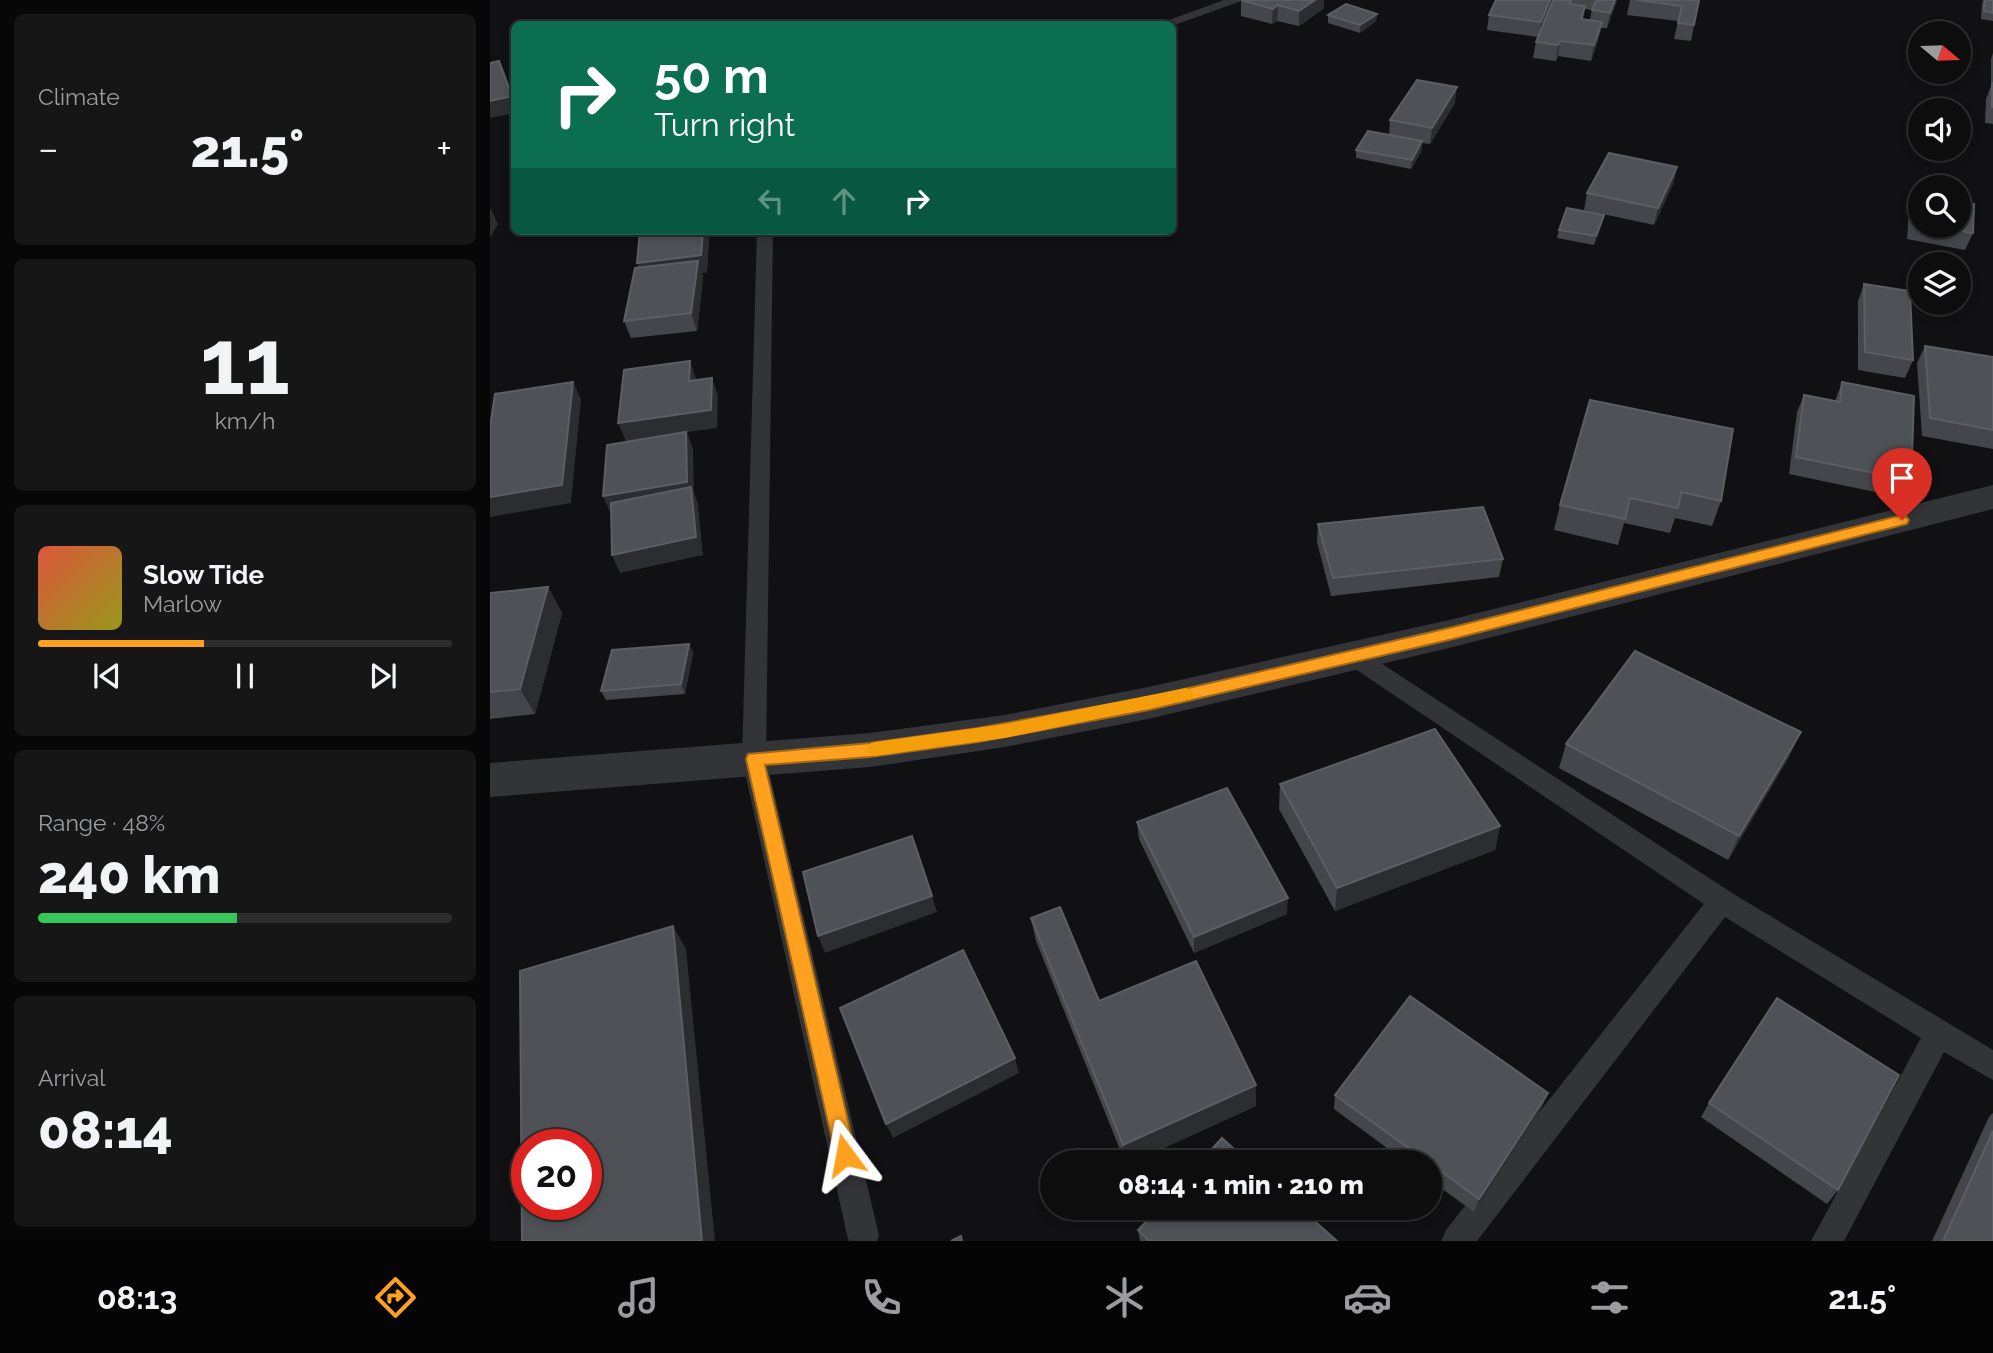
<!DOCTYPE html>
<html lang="en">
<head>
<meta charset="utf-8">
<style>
  body { margin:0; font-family:Raleway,sans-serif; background:#161617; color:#f1f3f6; height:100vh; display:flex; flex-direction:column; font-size:26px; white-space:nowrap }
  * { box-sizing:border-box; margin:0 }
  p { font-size:23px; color:#9a9c9e }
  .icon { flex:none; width:38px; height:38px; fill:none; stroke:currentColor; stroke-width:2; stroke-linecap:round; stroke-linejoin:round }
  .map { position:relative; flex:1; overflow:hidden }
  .drawer { display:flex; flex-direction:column; gap:14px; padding:14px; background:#070708; width:490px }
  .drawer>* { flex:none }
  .banner { position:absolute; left:21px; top:21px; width:665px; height:214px; border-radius:10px; box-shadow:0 4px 10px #0003,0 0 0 2px #2d2d2e; background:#0b6e4f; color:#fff; overflow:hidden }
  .needle { width:46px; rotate:109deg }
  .tools { position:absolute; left:1418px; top:21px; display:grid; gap:14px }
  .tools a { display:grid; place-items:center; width:63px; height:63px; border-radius:50%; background:#0d0d0e; box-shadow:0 4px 10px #0003,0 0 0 2px #2d2d2e; font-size:35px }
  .speed { position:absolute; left:21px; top:1129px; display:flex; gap:14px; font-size:35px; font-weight:700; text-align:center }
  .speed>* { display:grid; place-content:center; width:91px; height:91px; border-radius:50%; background:#0d0d0e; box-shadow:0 4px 10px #0003,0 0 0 2px #2d2d2e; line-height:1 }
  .speed .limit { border:10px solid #d22; background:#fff; color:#111 }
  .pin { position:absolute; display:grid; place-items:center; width:60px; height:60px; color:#fff; margin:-72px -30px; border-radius:50% 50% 50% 0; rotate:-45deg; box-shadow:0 0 7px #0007 }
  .pin .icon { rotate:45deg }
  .me { position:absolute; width:77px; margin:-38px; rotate:347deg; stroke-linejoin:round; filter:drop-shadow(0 0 5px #0008) }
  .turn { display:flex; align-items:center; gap:24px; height:147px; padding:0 28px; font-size:32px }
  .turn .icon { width:91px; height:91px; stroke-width:2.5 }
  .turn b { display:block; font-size:49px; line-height:60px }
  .lanes { display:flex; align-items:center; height:66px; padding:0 28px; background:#0003; justify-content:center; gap:35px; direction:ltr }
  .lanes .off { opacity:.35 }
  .big { font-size:52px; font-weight:800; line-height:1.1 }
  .drawer .tile { flex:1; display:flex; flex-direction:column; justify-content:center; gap:10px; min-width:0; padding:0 24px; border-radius:10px; background:#161617 }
  .drawer .dial { align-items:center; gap:0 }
  .dial b { font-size:91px; line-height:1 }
  .song { display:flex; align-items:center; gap:21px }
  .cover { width:84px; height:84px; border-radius:10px; background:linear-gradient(135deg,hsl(10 70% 55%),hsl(60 70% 35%)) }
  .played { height:7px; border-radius:4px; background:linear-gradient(90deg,#ffa11e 40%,#2d2d2e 40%) }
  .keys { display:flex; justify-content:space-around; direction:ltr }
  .heat { display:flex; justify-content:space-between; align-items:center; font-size:38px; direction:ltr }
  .charge { height:10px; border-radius:5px; background:linear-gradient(90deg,#34c759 48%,#2d2d2e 0) }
  .trip { position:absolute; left:550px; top:1150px; width:402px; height:70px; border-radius:35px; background:#0d0d0e; box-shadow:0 4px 10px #0003,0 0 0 2px #2d2d2e; font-weight:800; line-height:70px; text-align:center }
  .dock { display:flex; height:112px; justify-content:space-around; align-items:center; background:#050506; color:#9a9c9e }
  .dock .icon { width:49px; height:49px }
  .dock .on { color:#ffa11e }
  .dock b { font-size:32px; color:#f1f3f6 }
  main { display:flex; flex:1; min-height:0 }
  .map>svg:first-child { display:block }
</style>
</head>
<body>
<main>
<section class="drawer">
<div class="tile"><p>Climate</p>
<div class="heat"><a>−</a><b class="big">21.5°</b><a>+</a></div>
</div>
<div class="tile dial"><b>11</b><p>km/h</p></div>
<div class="tile">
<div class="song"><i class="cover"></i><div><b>Slow Tide</b><p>Marlow</p></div></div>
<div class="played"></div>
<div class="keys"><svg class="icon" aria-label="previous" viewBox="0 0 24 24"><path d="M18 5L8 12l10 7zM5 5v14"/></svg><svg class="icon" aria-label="pause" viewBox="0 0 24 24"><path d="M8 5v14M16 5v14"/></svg><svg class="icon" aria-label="next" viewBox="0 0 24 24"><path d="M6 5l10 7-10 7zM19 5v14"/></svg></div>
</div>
<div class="tile"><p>Range · 48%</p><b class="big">240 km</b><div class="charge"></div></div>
<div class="tile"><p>Arrival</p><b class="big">08:14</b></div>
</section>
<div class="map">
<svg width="1503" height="1241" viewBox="0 0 1503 1241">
  <rect width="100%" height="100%" fill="#111113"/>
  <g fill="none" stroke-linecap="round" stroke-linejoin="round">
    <g fill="#323438" fill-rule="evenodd">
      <polygon points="734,0 754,0 682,26 668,24"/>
      <polygon points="267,231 283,231 276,759 389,1235 387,1241 359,1241 357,1235 252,759"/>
      <polygon points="863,647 871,650 1242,893 1503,1050 1503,1080 1454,1052 1354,1241 1321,1241 1431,1038 1235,917 987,1241 951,1241 956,1230 1214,904 855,662 851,656 855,650"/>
    </g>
    <polygon fill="#323438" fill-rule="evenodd" points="1503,485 1503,509 959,648 658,719 515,747 380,767 0,797 0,763 380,733 515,715 658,687 959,620"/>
  </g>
  <g fill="#44464b" fill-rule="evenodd">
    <polygon points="751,0 834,0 834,8 809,26 787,21 782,24 751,16"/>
    <path d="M1063,0H1127L1117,28H1111L1109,37L1101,61L1068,56L1066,61L1043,58L1046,42L1048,37L997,30L999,15ZM1095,9L1102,10L1100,20L1093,19Z"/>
    <polygon points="1140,0 1209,0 1201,41 1184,39 1188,21 1137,15"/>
    <polygon points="1493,0 1503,0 1503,21 1491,19 1492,4"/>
    <polygon points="887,14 886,21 870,33 838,23 838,15"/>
    <polygon points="1503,53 1503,124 1495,123 1496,99 1501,86 1501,59"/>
    <polygon points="965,103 940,144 932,143 932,150 921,169 866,158 866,150 899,135 900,120"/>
    <polygon points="1187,167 1183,184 1164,225 1094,210 1097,193"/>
    <polygon points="1426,193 1430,194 1430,226 1468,226 1483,233 1475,250 1417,239 1419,210"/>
    <polygon points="1114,215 1112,224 1104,245 1067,238 1069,230"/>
    <polygon points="150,231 217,231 219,237 217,272 212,273 213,278 207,331 141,338 134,321 148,267"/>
    <polygon points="1374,284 1423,360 1415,378 1368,370 1368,301"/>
    <polygon points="1435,346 1503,357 1503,449 1432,436 1427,363"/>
    <polygon points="1352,382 1422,455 1414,473 1399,470 1399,476 1390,493 1299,474 1307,412 1314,395 1345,401"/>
    <polygon points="1100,400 1231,501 1222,526 1185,518 1180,533 1134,523 1128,545 1064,530 1070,505"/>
    <polygon points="828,524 1013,559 1009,577 841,596 827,542"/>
    <polygon points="58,587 72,613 45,714 0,719 0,593"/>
    <polygon points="199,644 203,653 195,694 116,700 111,691"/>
    <polygon points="1076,744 1299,757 1238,860 1069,768"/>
    <polygon points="790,784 1010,826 1005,850 845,911 789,809"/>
    <polygon points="647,822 797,914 704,953 649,839"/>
    <polygon points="541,918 609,1001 766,1085 766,1106 643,1162 635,1162 546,941"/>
    <polygon points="1058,1093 1052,1107 984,1212 940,1180 940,1162 916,1162 844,1109 845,1095"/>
    <polygon points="1219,1103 1348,1190 1337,1204 1211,1117"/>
    <polygon points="1503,1113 1503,1241 1442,1241 1499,1117"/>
    <polygon points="648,1230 847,1241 650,1241"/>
  </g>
  <g fill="#2b2d30">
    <polygon points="825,0 834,0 834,8 809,26 809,11"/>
    <polygon points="1060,0 1063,0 1049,37 1051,22"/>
    <polygon points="1125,0 1127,0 1117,28 1120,13"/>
    <polygon points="788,5 787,21 782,24 783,9"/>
    <polygon points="887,14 886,21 870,33 870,25"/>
    <polygon points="1112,22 1109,37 1101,61 1104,45"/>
    <polygon points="1070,41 1068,56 1066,61 1068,45"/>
    <polygon points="9,61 24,102 24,113 0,118 0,101"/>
    <polygon points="967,87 965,103 940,144 942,128"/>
    <polygon points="932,141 932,150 921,169 922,160"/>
    <polygon points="1187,167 1183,184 1164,225 1168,208"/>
    <polygon points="0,207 8,224 0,238"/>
    <polygon points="1114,215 1112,224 1104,245 1106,236"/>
    <polygon points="213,231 217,231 219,237 217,272 212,273 213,278 207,331 201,313 153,281 147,263"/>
    <polygon points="200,361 206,379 206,398 199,381"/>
    <polygon points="222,378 228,396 227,428 197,432 203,449 204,492 208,504 213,555 130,573 122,555 121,514 113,496 136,441 128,423"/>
    <polygon points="83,382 91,399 81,503 0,517 0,497"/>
    <polygon points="58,587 72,613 45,714 30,689"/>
    <polygon points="199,644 203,653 195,694 191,684"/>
    <polygon points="1311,732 1299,757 1238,860 1249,836"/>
    <polygon points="1010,826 1005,850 845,911 847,888"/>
    <polygon points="442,896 447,912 335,953 328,936"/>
    <polygon points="798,898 797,914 704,953 704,937"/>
    <polygon points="183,926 196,949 225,1241 212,1241"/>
    <polygon points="525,1058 529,1073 403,1138 396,1124"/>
    <polygon points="766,1085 766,1106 643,1162 636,1162 633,1145"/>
    <polygon points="1058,1093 1052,1107 984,1212 989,1199"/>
  </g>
  <g fill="#4e5156" stroke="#5b5f65" stroke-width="2" fill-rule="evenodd">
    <polygon points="751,0 825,0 809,11 788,5 783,9"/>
    <polygon points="1006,0 1060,0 1051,22 999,15"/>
    <polygon points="1063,0 1081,0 1079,4 1095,6 1091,19 1112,22 1104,45 1070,41 1068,45 1046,42"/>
    <polygon points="1106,0 1125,0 1120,13 1102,10"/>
    <polygon points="1147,0 1209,0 1204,25 1188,23 1192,6"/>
    <polygon points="1495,0 1503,0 1503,13 1494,11"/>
    <polygon points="856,4 887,14 870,25 838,15"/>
    <polygon points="416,20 423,24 400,24"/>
    <polygon points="9,61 22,96 0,101 0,63"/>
    <polygon points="927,80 967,87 942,128 900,120"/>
    <rect x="1502" y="83" width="1" height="24"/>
    <polygon points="878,131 932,141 922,160 866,150"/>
    <polygon points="1119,153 1187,167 1168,208 1097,193"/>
    <polygon points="1426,193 1430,194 1430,223 1424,222"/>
    <polygon points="1468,201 1484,204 1483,233 1444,226 1468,226"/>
    <polygon points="1077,208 1114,215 1106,236 1069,230"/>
    <polygon points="150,231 213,231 211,255 147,263"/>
    <polygon points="208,261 201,313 134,321 145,268"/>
    <polygon points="1374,284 1420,291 1423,360 1375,352"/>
    <polygon points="1435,346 1503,357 1503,430 1440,418"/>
    <polygon points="200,361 199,381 222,378 221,410 128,423 134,370"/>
    <polygon points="83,382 72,485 0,497 0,427 5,394"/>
    <polygon points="1352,382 1424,396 1422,455 1400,450 1399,476 1306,457 1314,395 1350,402"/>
    <polygon points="1100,400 1243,429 1231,501 1191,492 1188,508 1140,498 1135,519 1070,505"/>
    <polygon points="196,432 197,482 113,496 117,445"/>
    <polygon points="201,487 206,537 122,555 121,503"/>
    <polygon points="993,507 1013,559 843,578 828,524"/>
    <polygon points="58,587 30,689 0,692 0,593"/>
    <polygon points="199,644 191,684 111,691 122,650"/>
    <polygon points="1145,651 1311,732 1249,836 1076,744"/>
    <polygon points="945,729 1010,826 847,888 790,784"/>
    <polygon points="737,788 798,898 704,937 647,822"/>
    <polygon points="422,836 442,896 328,936 313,872"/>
    <polygon points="570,907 609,1001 706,961 766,1085 633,1145 541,918"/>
    <path d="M183,926L212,1241H32L30,971ZM37,1144H96V1204H37Z"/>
    <polygon points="473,950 525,1058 396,1124 350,1008"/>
    <polygon points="920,996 1058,1093 989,1199 940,1163 940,1162 938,1162 845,1095"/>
    <polygon points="1287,998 1409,1075 1348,1190 1219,1103"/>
    <polygon points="1503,1131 1503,1241 1453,1241"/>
    <polygon points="732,1138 758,1162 710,1162"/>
    <polygon points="669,1208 810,1208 847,1241 659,1241 648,1230"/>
    <polygon points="471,1236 472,1241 461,1241"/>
  </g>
  <polygon fill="#ffa11e" stroke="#a66914" stroke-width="2" points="1412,515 1417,517 1419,520 1417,524 959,640 659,710 488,742 380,757 275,765 366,1155 363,1163 355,1166 347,1163 256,759 258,754 380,743 488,728 659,697 959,628"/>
  <polygon fill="#f59e0b" points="696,688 702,690 704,694 702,699 515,738 385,756 379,754 376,749 379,744 385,742 515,724"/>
</svg>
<div class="tools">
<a><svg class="needle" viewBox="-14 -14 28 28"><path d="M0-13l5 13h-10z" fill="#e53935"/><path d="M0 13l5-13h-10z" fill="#9a9c9e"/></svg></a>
<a><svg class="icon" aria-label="sound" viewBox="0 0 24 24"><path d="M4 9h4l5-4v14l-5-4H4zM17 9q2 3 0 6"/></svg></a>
<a><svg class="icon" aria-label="search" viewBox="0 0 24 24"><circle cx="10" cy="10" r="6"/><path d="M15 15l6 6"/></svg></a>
<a><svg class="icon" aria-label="layers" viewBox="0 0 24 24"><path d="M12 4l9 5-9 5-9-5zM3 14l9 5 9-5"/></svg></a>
</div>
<div class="speed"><div class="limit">20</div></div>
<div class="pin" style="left:1412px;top:520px;background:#d93025"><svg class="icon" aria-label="arrive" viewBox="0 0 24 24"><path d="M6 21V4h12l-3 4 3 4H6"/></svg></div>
<svg class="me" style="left:355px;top:1155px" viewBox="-20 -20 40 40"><path d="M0-17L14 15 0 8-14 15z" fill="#ffa11e" stroke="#fff" stroke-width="4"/></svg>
<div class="trip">08:14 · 1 min · 210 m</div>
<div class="banner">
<div class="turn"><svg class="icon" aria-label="right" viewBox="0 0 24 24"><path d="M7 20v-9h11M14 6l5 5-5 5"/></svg><div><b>50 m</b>Turn right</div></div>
<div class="lanes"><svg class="icon off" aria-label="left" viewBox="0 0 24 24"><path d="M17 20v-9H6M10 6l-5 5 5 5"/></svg><svg class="icon off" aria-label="ahead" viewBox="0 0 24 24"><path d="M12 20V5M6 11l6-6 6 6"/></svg><svg class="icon" aria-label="right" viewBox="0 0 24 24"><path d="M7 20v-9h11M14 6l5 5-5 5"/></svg></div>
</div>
</div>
</main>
<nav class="dock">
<b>08:13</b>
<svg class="icon on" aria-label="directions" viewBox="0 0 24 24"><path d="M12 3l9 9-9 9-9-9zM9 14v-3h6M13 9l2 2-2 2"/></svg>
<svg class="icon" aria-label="music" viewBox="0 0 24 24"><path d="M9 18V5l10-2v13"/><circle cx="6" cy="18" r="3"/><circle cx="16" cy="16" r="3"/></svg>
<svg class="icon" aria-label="phone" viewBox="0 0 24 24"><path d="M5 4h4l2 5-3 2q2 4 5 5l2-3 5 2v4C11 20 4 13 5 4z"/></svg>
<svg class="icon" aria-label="climate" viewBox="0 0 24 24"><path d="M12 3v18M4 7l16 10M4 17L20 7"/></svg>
<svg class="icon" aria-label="car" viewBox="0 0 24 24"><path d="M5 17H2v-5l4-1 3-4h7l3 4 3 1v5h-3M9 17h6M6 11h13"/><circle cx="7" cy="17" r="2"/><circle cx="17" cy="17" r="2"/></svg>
<svg class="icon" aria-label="filters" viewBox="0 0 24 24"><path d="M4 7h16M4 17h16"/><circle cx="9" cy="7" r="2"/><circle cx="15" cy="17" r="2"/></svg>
<b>21.5°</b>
</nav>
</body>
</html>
